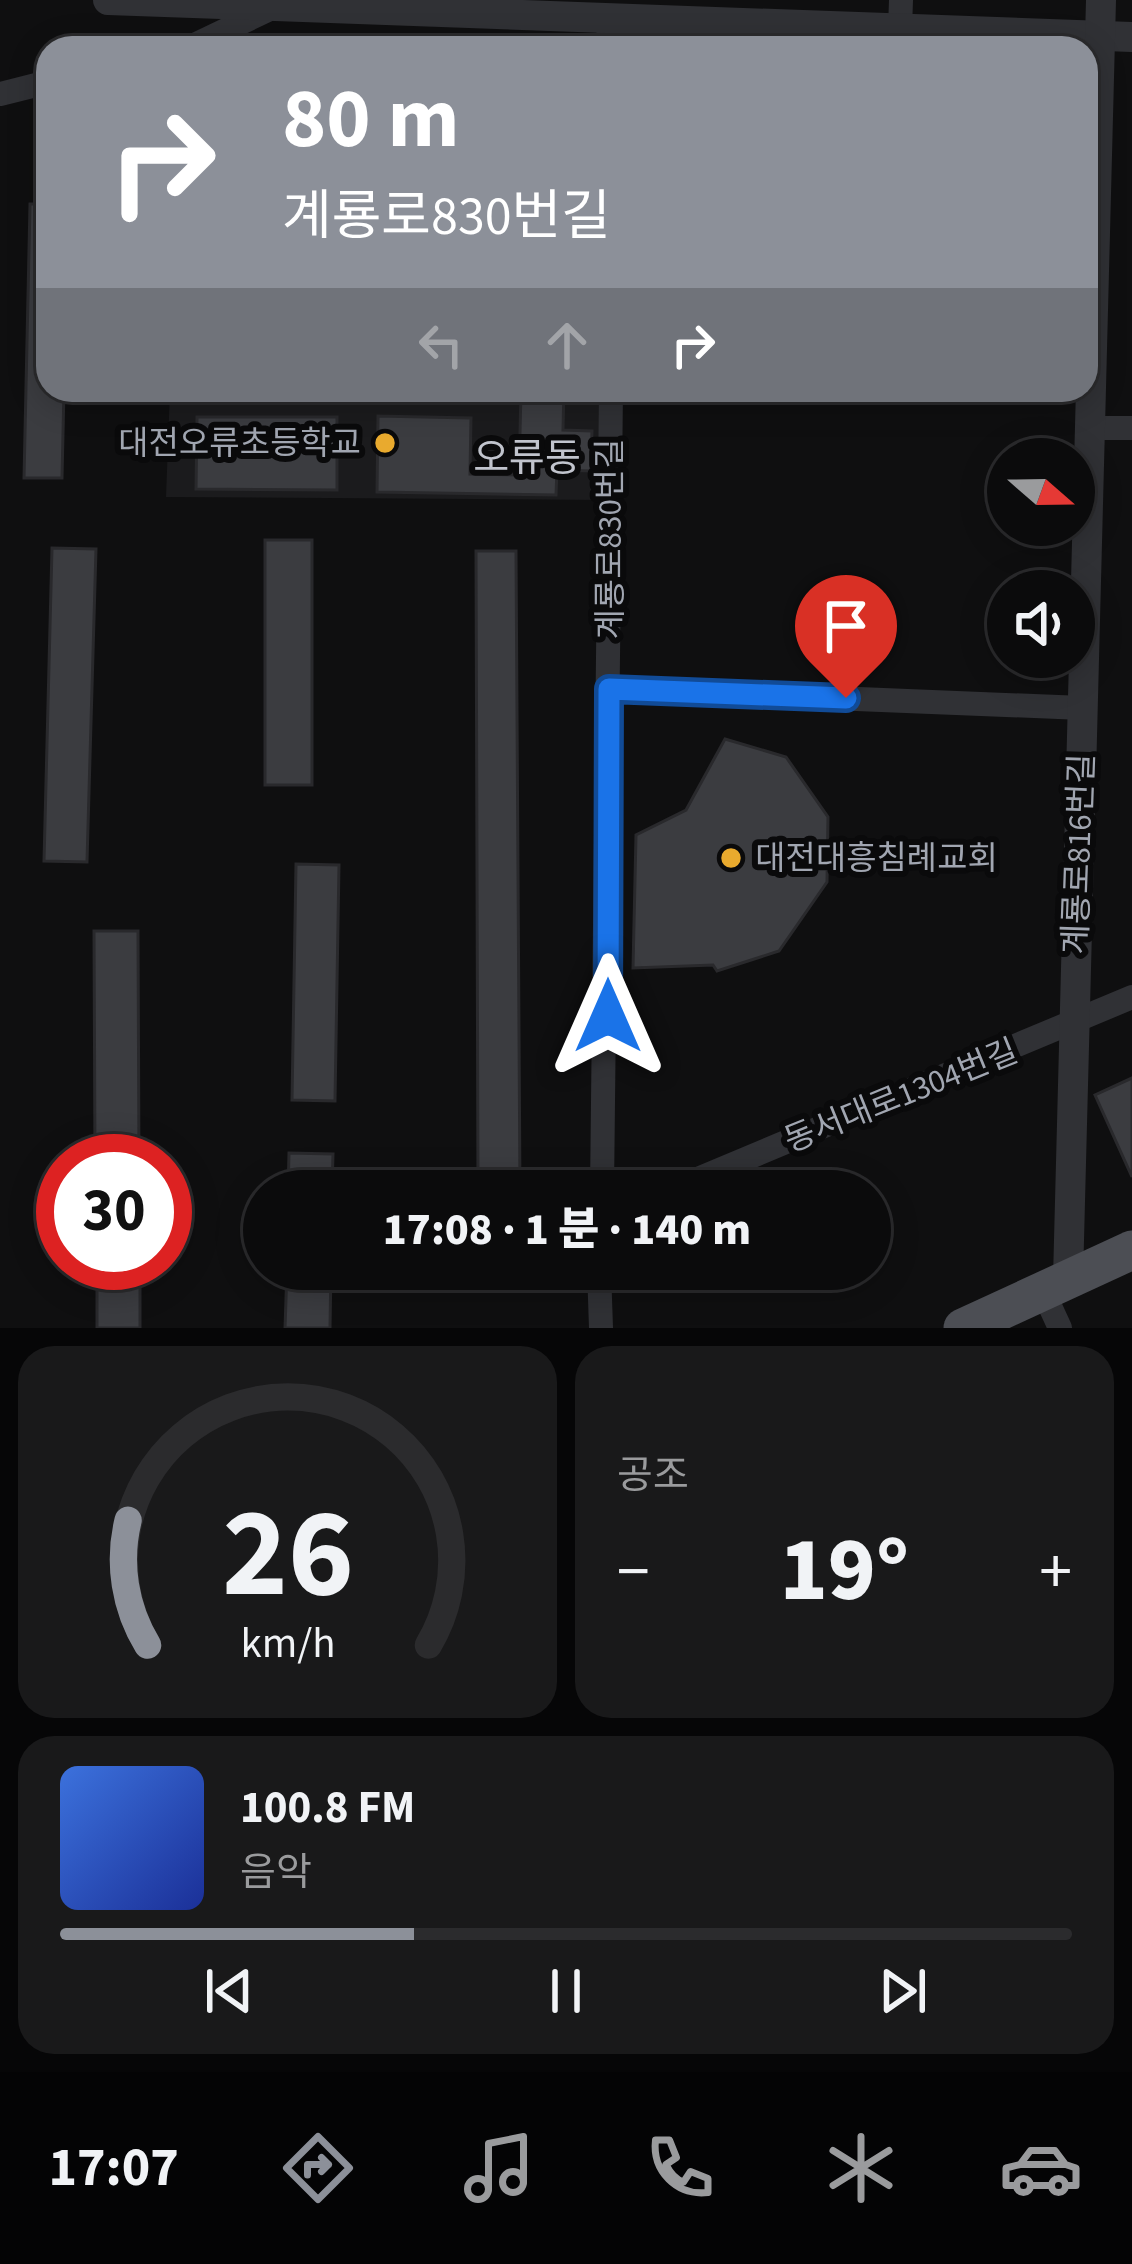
<!DOCTYPE html>
<html lang="ko">
<head>
<meta charset="utf-8">
<style>
  body { margin:0; font-family:"Source Sans 3","Noto Sans KR",sans-serif; background:#19191a; color:#f1f3f6; height:100vh; display:flex; flex-direction:column; font-size:45px; white-space:nowrap }
  * { box-sizing:border-box; margin:0 }
  p { font-size:39px; color:#9a9b9d }
  .icon { flex:none; width:66px; height:66px; fill:none; stroke:currentColor; stroke-width:2; stroke-linecap:round; stroke-linejoin:round }
  .map { position:relative; height:1328px; overflow:hidden }
  .details { display:flex; flex-direction:column; gap:18px; padding:18px; background:#060607; flex:1 }
  .details>* { flex:none }
  .top-card { position:absolute; left:36px; top:36px; width:1062px; height:366px; border-radius:36px; box-shadow:0 6px 30px #0003,0 0 0 3px #2b2b2d; background:#8c9099; color:#fff; overflow:hidden }
  .needle { width:78px; rotate:110deg }
  .tools { position:absolute; left:987px; top:438px; display:grid; gap:24px }
  .tools a { display:grid; place-items:center; width:108px; height:108px; border-radius:50%; background:#0b0b0c; box-shadow:0 6px 30px #0003,0 0 0 3px #2b2b2d; font-size:60px }
  .speed { position:absolute; left:36px; top:1134px; display:flex; gap:24px; font-size:60px; font-weight:700; text-align:center }
  .speed>* { display:grid; place-content:center; width:156px; height:156px; border-radius:50%; background:#0b0b0c; box-shadow:0 6px 30px #0003,0 0 0 3px #2b2b2d; line-height:1 }
  .speed .limit { border:18px solid #d22; background:#fff; color:#111 }
  .pin { position:absolute; display:grid; place-items:center; width:102px; height:102px; color:#fff; margin:-123px -51px; border-radius:50% 50% 50% 0; rotate:-45deg; box-shadow:0 0 12px #0007 }
  .pin .icon { rotate:45deg }
  .me { position:absolute; width:132px; margin:-66px; rotate:0deg; stroke-linejoin:round; filter:drop-shadow(0 0 9px #0008) }
  .turn { display:flex; align-items:center; gap:42px; height:252px; padding:0 48px; font-size:54px }
  .turn .icon { width:156px; height:156px; stroke-width:2.5 }
  .turn b { display:block; font-size:84px; line-height:102px }
  .lanes { display:flex; align-items:center; height:114px; padding:0 48px; background:#0003; justify-content:center; gap:60px; direction:ltr }
  .lanes .off { opacity:.35 }
  .big { font-size:90px; font-weight:800; line-height:1.1 }
  .details .widget { flex:1; display:flex; flex-direction:column; justify-content:center; gap:18px; min-width:0; padding:0 42px; border-radius:36px; background:#19191a }
  .details .dial { align-items:center; gap:0 }
  .dial svg { height:312px; overflow:visible; fill:none; stroke:#2b2b2d; stroke-width:7; stroke-linecap:round; text-anchor:middle }
  .dial text { fill:#f1f3f6; stroke:none }
  .song { display:flex; align-items:center; gap:36px }
  .cover { width:144px; height:144px; border-radius:18px; background:linear-gradient(135deg,hsl(220 70% 55%),hsl(230 70% 35%)) }
  .played { height:12px; border-radius:6px; background:linear-gradient(90deg,#8c9099 35%,#2b2b2d 35%) }
  .keys { display:flex; justify-content:space-around; direction:ltr }
  .heat { display:flex; justify-content:space-between; align-items:center; font-size:66px; direction:ltr }
  .details .tiles { flex:1; display:grid; gap:18px; grid-template-columns:1fr 1fr }
  .widget:last-child { grid-column:span 2 }
  .trip { position:absolute; left:243px; top:1170px; width:648px; height:120px; border-radius:60px; background:#0b0b0c; box-shadow:0 6px 30px #0003,0 0 0 3px #2b2b2d; font-weight:800; line-height:120px; text-align:center }
  .menu { display:flex; height:192px; justify-content:space-around; align-items:center; background:#040405; color:#9a9b9d }
  .menu .icon { width:84px; height:84px }
  .menu .active { color:#8c9099 }
  .menu b { font-size:54px; color:#f1f3f6 }
  .map>svg:first-child { display:block }
</style>
</head>
<body>
<div class="map">
<svg width="1132" height="1328" viewBox="0 0 1132 1328">
  <rect width="100%" height="100%" fill="#0f0f10"/>
  <polygon fill="#1b1b1d" points="170,390 602,390 603,500 166,497"/>
  <g fill="#3b3c40" stroke="#29292c" stroke-width="3">
    <polygon points="30,204 48,204 48,390 64,390 62,478 24,478"/>
    <polygon points="521,390 564,390 563,430 592,431 591,471 557,470 556,495 377,492 378,416 471,418 470,474 519,475"/>
    <polygon points="197,417 337,417 337,490 196,489"/>
    <rect x="265" y="540" width="47" height="245"/>
    <polygon points="52,548 96,549 87,862 44,861"/>
    <polygon points="476,551 516,551 520,1191 478,1191"/>
    <polygon points="725,739 786,757 828,817 827,882 779,951 717,971 713,965 633,968 636,835 686,810"/>
    <polygon points="296,864 339,865 335,1101 292,1100"/>
    <polygon points="94,931 138,931 139,1161 95,1161"/>
    <polygon points="1132,1078 1132,1177 1095,1095"/>
    <polygon points="289,1153 333,1154 332,1191 288,1191"/>
    <rect x="97" y="1263" width="43" height="65"/>
    <polygon points="287,1269 331,1269 330,1328 285,1328"/>
  </g>
  <g fill="none" stroke-linecap="round" stroke-linejoin="round">
    <g stroke="#303135" stroke-width="24">
      <polyline points="608,19 609,48"/>
      <polyline points="900,29 901,0"/>
      <polyline points="188,48 272,8"/>
      <polyline points="0,94 48,82"/>
      <polyline points="1090,428 1132,428"/>
      <polyline points="609,689 1083,708"/>
      <polyline points="602,1191 611,390"/>
      <polyline points="669,1191 1132,997"/>
      <polyline points="599,1269 601,1328"/>
      <polyline points="1043,1291 1060,1328"/>
    </g>
    <g stroke="#303135" stroke-width="30">
      <polyline points="108,0 1132,37"/>
      <polyline points="1068,1279 1101,0"/>
    </g>
    <polyline stroke="#4c4e54" stroke-width="39" points="963,1328 1132,1250"/>
  </g>
  <g fill="none" stroke-linecap="round" stroke-linejoin="round">
    <g stroke="#114b97" stroke-width="30">
      <polyline id="route" points="608,1016 609,689 846,698"/>
    </g>
    <use href="#route" stroke="#1a73e8" stroke-width="21"/>
  </g>
  <g fill="#e9aa2e" stroke="#0a0a0b" stroke-width="4.5">
    <circle cx="385" cy="443" r="12"/>
    <circle cx="731" cy="858" r="12"/>
  </g>
  <g text-anchor="middle" dominant-baseline="central" stroke-width="12" stroke-linejoin="round" paint-order="stroke">
    <g font-size="33" fill="#a1a6b1" stroke="#0a0a0b" text-anchor="end">
      <text x="361" y="443">대전오류초등학교</text>
      <text x="755" y="858" text-anchor="start">대전대흥침례교회</text>
    </g>
    <g font-size="33" fill="#a1a6b1" stroke="#0a0a0b">
      <text transform="translate(610 539) rotate(-90)">계룡로830번길</text>
      <text transform="translate(1079 854) rotate(-88)">계룡로816번길</text>
      <text transform="translate(901 1096) rotate(-22)">동서대로1304번길</text>
    </g>
    <g font-size="39" fill="#c1c4cd" stroke="#0a0a0b">
      <text x="527" y="459">오류동</text>
    </g>
  </g>
</svg>
<div class="tools">
<a><svg class="needle" viewBox="-14 -14 28 28"><path d="M0-13l5 13h-10z" fill="#e53935"/><path d="M0 13l5-13h-10z" fill="#9a9b9d"/></svg></a>
<a><svg class="icon" aria-label="sound" viewBox="0 0 24 24"><path d="M4 9h4l5-4v14l-5-4H4zM17 9q2 3 0 6"/></svg></a>
</div>
<div class="speed"><div class="limit">30</div></div>
<div class="pin" style="left:846px;top:698px;background:#d93025"><svg class="icon" aria-label="arrive" viewBox="0 0 24 24"><path d="M6 21V4h12l-3 4 3 4H6"/></svg></div>
<svg class="me" style="left:608px;top:1016px" viewBox="-20 -20 40 40"><path d="M0-17L14 15 0 8-14 15z" fill="#1a73e8" stroke="#fff" stroke-width="4"/></svg>
<div class="trip">17:08 · 1 분 · 140 m</div>
<div class="top-card">
<div class="turn"><svg class="icon" aria-label="right" viewBox="0 0 24 24"><path d="M7 20v-9h11M14 6l5 5-5 5"/></svg><div><b>80 m</b>계룡로830번길</div></div>
<div class="lanes"><svg class="icon off" aria-label="left" viewBox="0 0 24 24"><path d="M17 20v-9H6M10 6l-5 5 5 5"/></svg><svg class="icon off" aria-label="ahead" viewBox="0 0 24 24"><path d="M12 20V5M6 11l6-6 6 6"/></svg><svg class="icon" aria-label="right" viewBox="0 0 24 24"><path d="M7 20v-9h11M14 6l5 5-5 5"/></svg></div>
</div>
</div>
<section class="details">
<div class="tiles">
<div class="widget dial"><svg viewBox="0 0 100 80">
<path d="M14 69A42 42 0 1 1 86 69"/>
<path d="M14 69A42 42 0 0 1 9 37" stroke="#8c9099"/>
<text x="50" y="56" font-size="32" font-weight="700">26</text>
<text x="50" y="72" font-size="11">km/h</text>
</svg></div>
<div class="widget"><p>공조</p>
<div class="heat"><a>−</a><b class="big">19°</b><a>+</a></div>
</div>
<div class="widget">
<div class="song"><i class="cover"></i><div><b>100.8 FM</b><p>음악</p></div></div>
<div class="played"></div>
<div class="keys"><svg class="icon" aria-label="previous" viewBox="0 0 24 24"><path d="M18 5L8 12l10 7zM5 5v14"/></svg><svg class="icon" aria-label="pause" viewBox="0 0 24 24"><path d="M8 5v14M16 5v14"/></svg><svg class="icon" aria-label="next" viewBox="0 0 24 24"><path d="M6 5l10 7-10 7zM19 5v14"/></svg></div>
</div>
</div>
</section>
<nav class="menu">
<b>17:07</b>
<svg class="icon active" aria-label="directions" viewBox="0 0 24 24"><path d="M12 3l9 9-9 9-9-9zM9 14v-3h6M13 9l2 2-2 2"/></svg>
<svg class="icon" aria-label="music" viewBox="0 0 24 24"><path d="M9 18V5l10-2v13"/><circle cx="6" cy="18" r="3"/><circle cx="16" cy="16" r="3"/></svg>
<svg class="icon" aria-label="phone" viewBox="0 0 24 24"><path d="M5 4h4l2 5-3 2q2 4 5 5l2-3 5 2v4C11 20 4 13 5 4z"/></svg>
<svg class="icon" aria-label="climate" viewBox="0 0 24 24"><path d="M12 3v18M4 7l16 10M4 17L20 7"/></svg>
<svg class="icon" aria-label="car" viewBox="0 0 24 24"><path d="M5 17H2v-5l4-1 3-4h7l3 4 3 1v5h-3M9 17h6M6 11h13"/><circle cx="7" cy="17" r="2"/><circle cx="17" cy="17" r="2"/></svg>
</nav>
</body>
</html>
